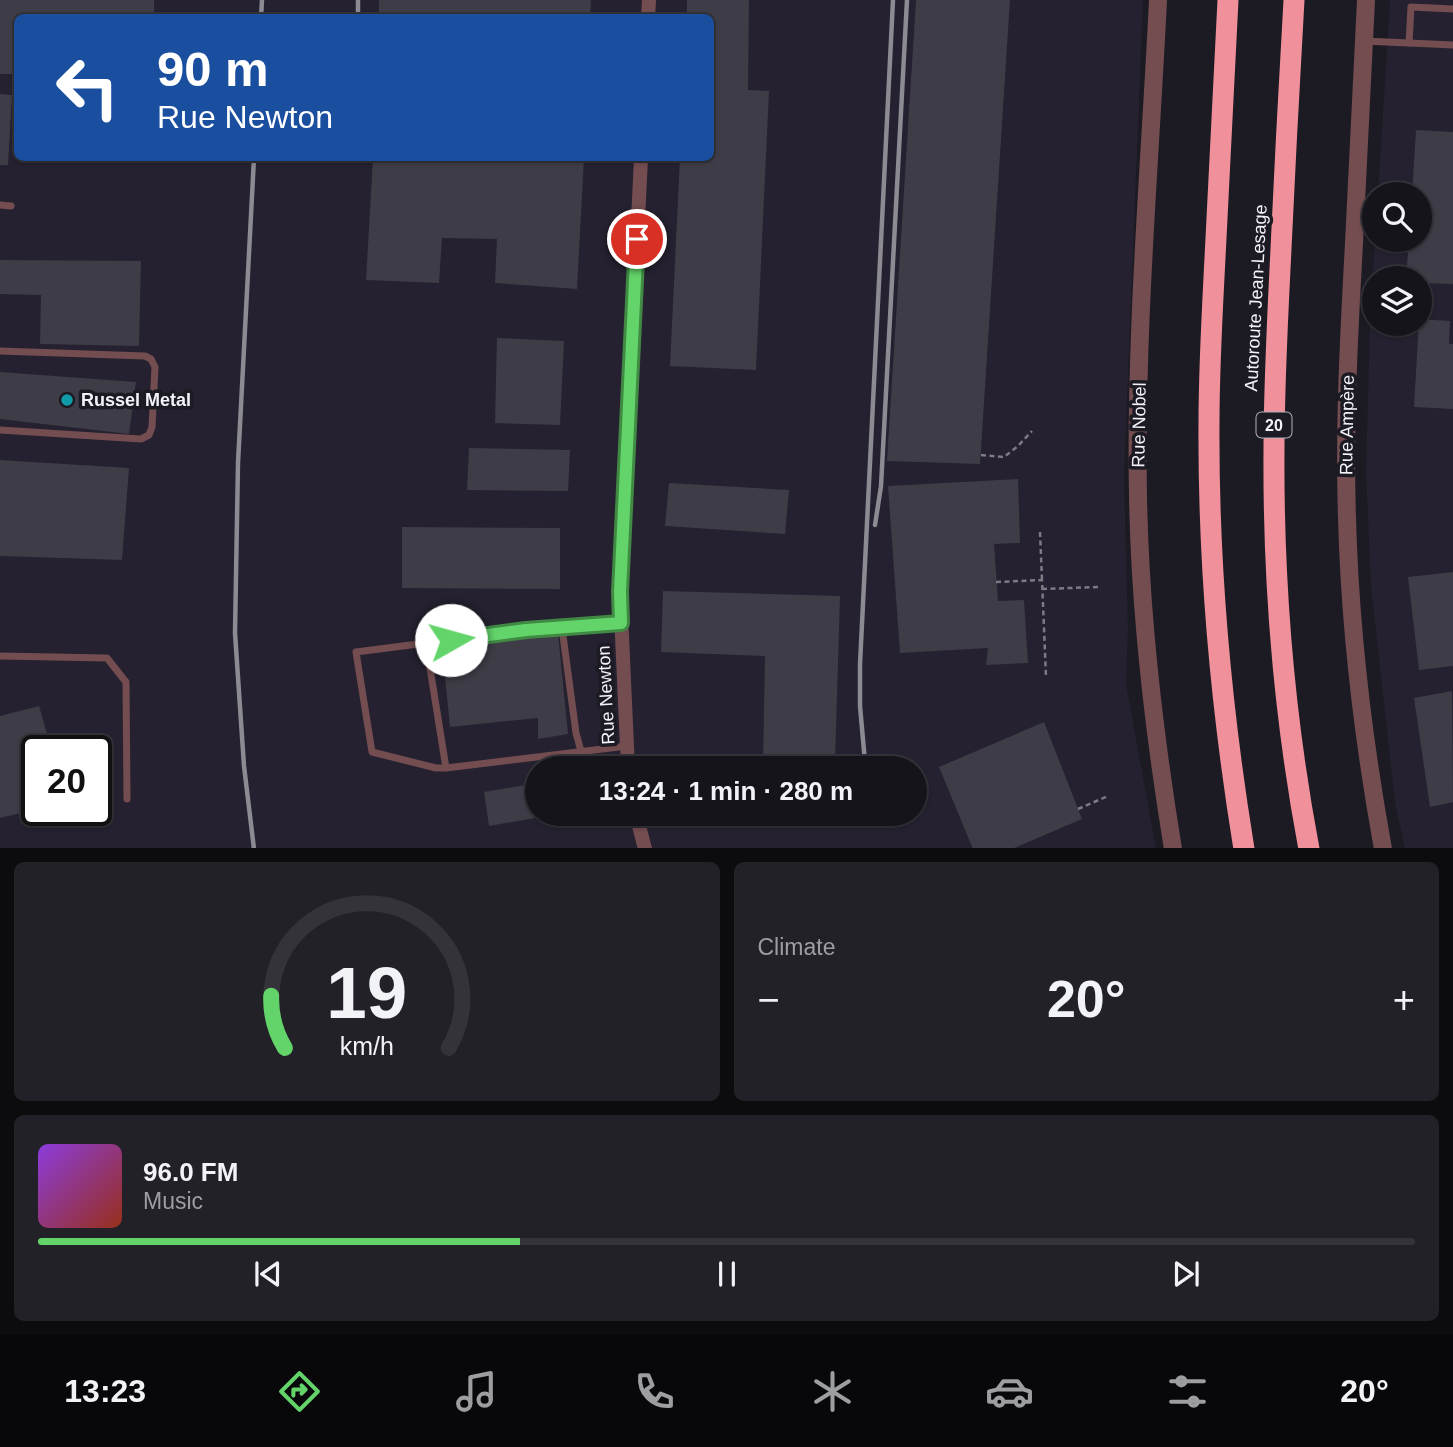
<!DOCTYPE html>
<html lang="en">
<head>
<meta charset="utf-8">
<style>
  body { margin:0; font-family:Arial,sans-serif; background:#222127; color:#f1f3f6; height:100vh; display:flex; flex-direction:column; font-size:26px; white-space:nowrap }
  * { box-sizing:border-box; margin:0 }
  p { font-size:23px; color:#9d9ea2 }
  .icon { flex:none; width:38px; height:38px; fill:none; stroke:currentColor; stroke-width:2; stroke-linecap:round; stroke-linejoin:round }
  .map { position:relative; height:848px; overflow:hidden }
  .panel { display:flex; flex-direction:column; gap:14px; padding:14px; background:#0c0b0e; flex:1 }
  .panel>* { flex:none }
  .banner { position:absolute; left:14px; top:14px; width:700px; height:147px; border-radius:10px; box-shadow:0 2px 5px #0004,0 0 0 2px #343339; background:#1a4fa0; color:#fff; overflow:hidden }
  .buttons { position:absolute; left:1362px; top:182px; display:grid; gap:14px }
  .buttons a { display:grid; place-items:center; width:70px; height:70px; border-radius:50%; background:#15141a; box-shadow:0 2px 5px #0004,0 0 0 2px #343339; font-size:35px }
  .speed { position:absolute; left:21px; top:735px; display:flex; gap:14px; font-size:35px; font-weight:700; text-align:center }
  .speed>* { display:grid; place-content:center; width:91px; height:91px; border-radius:50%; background:#15141a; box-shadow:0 2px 5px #0004,0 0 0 2px #343339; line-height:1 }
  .speed .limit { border:4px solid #111; border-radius:10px; background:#fff; color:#111 }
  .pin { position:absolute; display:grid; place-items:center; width:60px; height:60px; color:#fff; margin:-30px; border:4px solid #fff; border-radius:50%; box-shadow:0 2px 7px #0007 }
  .me { position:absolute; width:77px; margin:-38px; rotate:83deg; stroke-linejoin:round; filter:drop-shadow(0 0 5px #0008) }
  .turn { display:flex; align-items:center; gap:24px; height:147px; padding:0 28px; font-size:32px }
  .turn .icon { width:91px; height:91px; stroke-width:2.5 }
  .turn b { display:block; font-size:49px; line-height:60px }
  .big { font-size:52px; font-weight:600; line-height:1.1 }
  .panel .widget { flex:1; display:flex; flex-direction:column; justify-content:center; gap:10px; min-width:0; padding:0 24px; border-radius:10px; background:#222127 }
  .panel .dial { align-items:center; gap:0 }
  .dial svg { height:182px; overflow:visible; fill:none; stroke:#343339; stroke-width:7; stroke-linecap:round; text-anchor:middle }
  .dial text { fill:#f1f3f6; stroke:none }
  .song { display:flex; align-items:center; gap:21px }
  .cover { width:84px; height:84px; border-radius:10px; background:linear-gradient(135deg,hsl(270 70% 55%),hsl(10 70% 35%)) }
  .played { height:7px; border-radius:4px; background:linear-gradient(90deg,#62d469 35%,#343339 35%) }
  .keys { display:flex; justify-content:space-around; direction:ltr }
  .heat { display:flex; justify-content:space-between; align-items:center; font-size:38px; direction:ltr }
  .panel .tiles { flex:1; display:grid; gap:14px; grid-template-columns:1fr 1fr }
  .widget:last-child { grid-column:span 2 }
  .trip { position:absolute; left:525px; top:756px; width:402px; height:70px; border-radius:35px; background:#15141a; box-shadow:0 2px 5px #0004,0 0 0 2px #343339; font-weight:600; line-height:70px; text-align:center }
  .tab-bar { display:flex; height:112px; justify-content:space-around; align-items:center; background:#08080a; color:#9d9ea2 }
  .tab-bar .icon { width:49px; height:49px }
  .tab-bar .selected { color:#62d469 }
  .tab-bar b { font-size:32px; color:#f1f3f6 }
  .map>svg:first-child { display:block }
</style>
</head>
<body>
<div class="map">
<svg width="1453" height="849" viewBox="0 0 1453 849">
  <rect width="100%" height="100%" fill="#1c1a23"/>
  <g fill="#252130" fill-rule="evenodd">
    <path d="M0,0H1143L1124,477L1128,630L1126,684L1156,848H0ZM18,18H710V158H18ZM37,751H96V810H37ZM537,768H915V814H537Z"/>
    <path d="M1390,0H1453V848H1405L1395,803L1371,586L1366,472L1370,320L1375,240H1419V194H1378ZM1374,278H1419V324H1374Z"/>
  </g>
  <g fill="#3e3c46">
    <polygon points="0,0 154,0 154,18 18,18 18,74 0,74"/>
    <polygon points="379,0 591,0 590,18 379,18"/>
    <polygon points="687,0 749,0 748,90 769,91 756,370 670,366 680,158 710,158 710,18 687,18"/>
    <polygon points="916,0 1010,0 980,464 887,461"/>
    <polygon points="0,94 12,95 8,165 0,165"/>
    <polygon points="1416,130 1453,132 1453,284 1419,283 1419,278 1406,278 1409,240 1419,240 1419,194 1412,194"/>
    <polygon points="373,158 584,158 577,289 495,283 497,239 442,238 439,283 366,280"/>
    <polygon points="0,260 141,261 139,346 40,344 41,295 0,294"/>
    <polygon points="1419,319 1450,321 1449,344 1453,344 1453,409 1414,407"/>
    <polygon points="497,338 564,341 560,425 495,423"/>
    <polygon points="0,372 136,382 129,434 0,419"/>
    <polygon points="469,448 570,450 568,491 467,490"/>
    <polygon points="0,460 129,468 122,560 0,556"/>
    <polygon points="1018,479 1020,543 994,544 998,601 1024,600 1028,663 986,665 988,648 900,653 888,486"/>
    <polygon points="669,483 789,490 785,534 665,526"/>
    <polygon points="402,527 560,528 560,589 402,588"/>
    <polygon points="1453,572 1453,666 1419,670 1408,577"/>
    <polygon points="663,591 840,596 835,762 763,761 765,656 661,652"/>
    <polygon points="558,633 568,734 538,739 538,718 450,727 442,647"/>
    <polygon points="1452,691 1453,802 1430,807 1414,698"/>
    <polygon points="39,706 52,751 37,751 37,809 0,818 0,716"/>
    <polygon points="1044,722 1082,819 1012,849 973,849 939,767"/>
    <polygon points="537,783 537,814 552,814 552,815 489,826 484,792"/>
  </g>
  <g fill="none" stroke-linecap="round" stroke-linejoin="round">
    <g stroke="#7c7a83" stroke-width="2.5" stroke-dasharray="5 3.5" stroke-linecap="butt">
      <polyline points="981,455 1004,457 1018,446 1032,431"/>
      <polyline points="1040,532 1042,580"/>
      <polyline points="996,582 1042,580 1046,677"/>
      <polyline points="1042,589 1098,587"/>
      <polyline points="1078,809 1108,796"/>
    </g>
    <g stroke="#734d50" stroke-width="7">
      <polyline points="1453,9 1411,7 1409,43 1453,45"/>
      <polyline points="1364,41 1409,43"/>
      <polyline points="0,205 11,206"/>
      <polyline points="0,351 145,356 151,359 155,367 152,427 149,435 141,439 0,430"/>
      <polyline points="562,628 576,733 581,751"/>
      <polyline points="426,643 356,652 372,752 436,768 446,768 627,746"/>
      <polyline points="0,656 107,658 126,682 127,799"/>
      <polyline points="446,768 426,643 526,630 621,623"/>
    </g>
    <g stroke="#734d50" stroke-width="14">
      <polyline points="648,18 649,0"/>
      <polyline points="628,768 620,592 641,158"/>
      <polyline points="636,814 645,849"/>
    </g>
    <g stroke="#734d50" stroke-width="18">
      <path d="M1158,0C1150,165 1135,331 1138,496C1140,614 1154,733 1173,849"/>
      <path d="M1366,0C1362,81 1358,162 1354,243C1349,334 1344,426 1347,518C1350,629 1363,739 1383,849"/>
    </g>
    <g stroke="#ef909a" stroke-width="21">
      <path d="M1228,0C1224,79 1220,158 1216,238C1213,299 1209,361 1209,422C1208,565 1221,708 1244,849"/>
      <path d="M1294,0C1289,90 1284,179 1280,269C1277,329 1274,389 1274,449C1273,583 1284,717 1309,849"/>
    </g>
    <g stroke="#8c8a92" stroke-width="4.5">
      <polyline points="261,18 262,0"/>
      <polyline points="358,18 358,0"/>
      <polyline points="254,158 238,463 235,633 244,766 254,849"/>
      <polyline points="875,525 881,486 907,0"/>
      <polyline points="865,762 860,706 860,664 893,0"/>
    </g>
  </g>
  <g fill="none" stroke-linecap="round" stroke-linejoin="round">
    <g stroke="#408a44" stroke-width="18">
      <polyline id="route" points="451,640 526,630 621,623 620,592 637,239"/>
    </g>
    <use href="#route" stroke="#62d469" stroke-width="12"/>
  </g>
  <circle fill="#0f9aa8" stroke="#1c1a23" stroke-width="2.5" cx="67" cy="400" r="7"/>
  <g text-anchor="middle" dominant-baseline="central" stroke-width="7" stroke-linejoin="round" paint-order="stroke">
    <rect fill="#1c1a23" stroke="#b3b1b9" stroke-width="2" x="1256.5" y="412.5" width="35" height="25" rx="5"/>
    <g font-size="16" font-weight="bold" fill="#f4f2f9">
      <text x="1274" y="425">20</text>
    </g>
    <g font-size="18" fill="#f4f2f9" stroke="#1c1a23">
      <text transform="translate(1256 298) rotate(-87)">Autoroute Jean-Lesage</text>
      <text transform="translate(1139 425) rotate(-89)">Rue Nobel</text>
      <text transform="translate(1347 425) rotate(-89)">Rue Ampère</text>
      <text transform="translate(606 695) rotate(-93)">Rue Newton</text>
    </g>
    <g font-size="18" font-weight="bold" fill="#f4f2f9" stroke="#1c1a23" text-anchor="start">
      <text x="81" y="400">Russel Metal</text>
    </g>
  </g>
</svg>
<div class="buttons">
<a><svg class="icon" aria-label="search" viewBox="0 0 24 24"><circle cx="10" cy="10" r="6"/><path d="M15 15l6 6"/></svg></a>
<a><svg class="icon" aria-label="layers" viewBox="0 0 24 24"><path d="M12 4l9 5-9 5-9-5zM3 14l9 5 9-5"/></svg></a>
</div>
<div class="speed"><div class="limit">20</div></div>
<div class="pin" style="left:637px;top:239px;background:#d93025"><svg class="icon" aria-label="arrive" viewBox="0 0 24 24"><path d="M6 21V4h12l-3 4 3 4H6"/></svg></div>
<svg class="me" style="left:451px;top:640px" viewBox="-20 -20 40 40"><circle r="19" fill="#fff"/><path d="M0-13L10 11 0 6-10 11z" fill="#62d469"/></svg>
<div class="trip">13:24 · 1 min · 280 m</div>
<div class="banner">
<div class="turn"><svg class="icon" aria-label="left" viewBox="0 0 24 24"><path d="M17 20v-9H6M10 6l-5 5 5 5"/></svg><div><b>90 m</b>Rue Newton</div></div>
</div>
</div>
<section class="panel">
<div class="tiles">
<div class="widget dial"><svg viewBox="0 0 100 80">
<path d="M14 69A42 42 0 1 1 86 69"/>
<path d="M14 69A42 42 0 0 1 8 46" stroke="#62d469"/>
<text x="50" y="56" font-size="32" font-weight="700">19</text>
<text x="50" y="72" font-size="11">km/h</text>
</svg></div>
<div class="widget"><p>Climate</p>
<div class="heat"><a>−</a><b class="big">20°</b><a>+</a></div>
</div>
<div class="widget">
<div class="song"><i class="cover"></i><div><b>96.0 FM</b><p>Music</p></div></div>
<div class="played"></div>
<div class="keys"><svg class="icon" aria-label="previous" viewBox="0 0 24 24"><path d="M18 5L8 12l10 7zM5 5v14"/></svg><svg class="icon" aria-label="pause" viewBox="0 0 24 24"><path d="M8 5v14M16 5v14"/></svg><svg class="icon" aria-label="next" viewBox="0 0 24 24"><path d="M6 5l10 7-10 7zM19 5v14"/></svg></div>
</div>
</div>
</section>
<nav class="tab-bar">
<b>13:23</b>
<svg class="icon selected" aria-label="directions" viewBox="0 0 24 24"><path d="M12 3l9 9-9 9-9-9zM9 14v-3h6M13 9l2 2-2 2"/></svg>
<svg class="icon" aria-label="music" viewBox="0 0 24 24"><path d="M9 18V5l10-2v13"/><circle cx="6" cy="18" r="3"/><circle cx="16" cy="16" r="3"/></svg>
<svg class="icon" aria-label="phone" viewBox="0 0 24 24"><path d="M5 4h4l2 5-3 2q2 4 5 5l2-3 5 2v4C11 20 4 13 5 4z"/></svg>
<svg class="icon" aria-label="climate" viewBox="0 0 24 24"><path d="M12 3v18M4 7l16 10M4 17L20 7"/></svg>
<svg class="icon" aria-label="car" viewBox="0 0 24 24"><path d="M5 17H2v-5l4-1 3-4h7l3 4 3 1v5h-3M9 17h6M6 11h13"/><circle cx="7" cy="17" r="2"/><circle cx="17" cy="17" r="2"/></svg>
<svg class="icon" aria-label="filters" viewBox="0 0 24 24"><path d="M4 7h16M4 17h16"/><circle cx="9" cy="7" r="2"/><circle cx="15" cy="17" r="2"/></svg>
<b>20°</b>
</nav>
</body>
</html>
